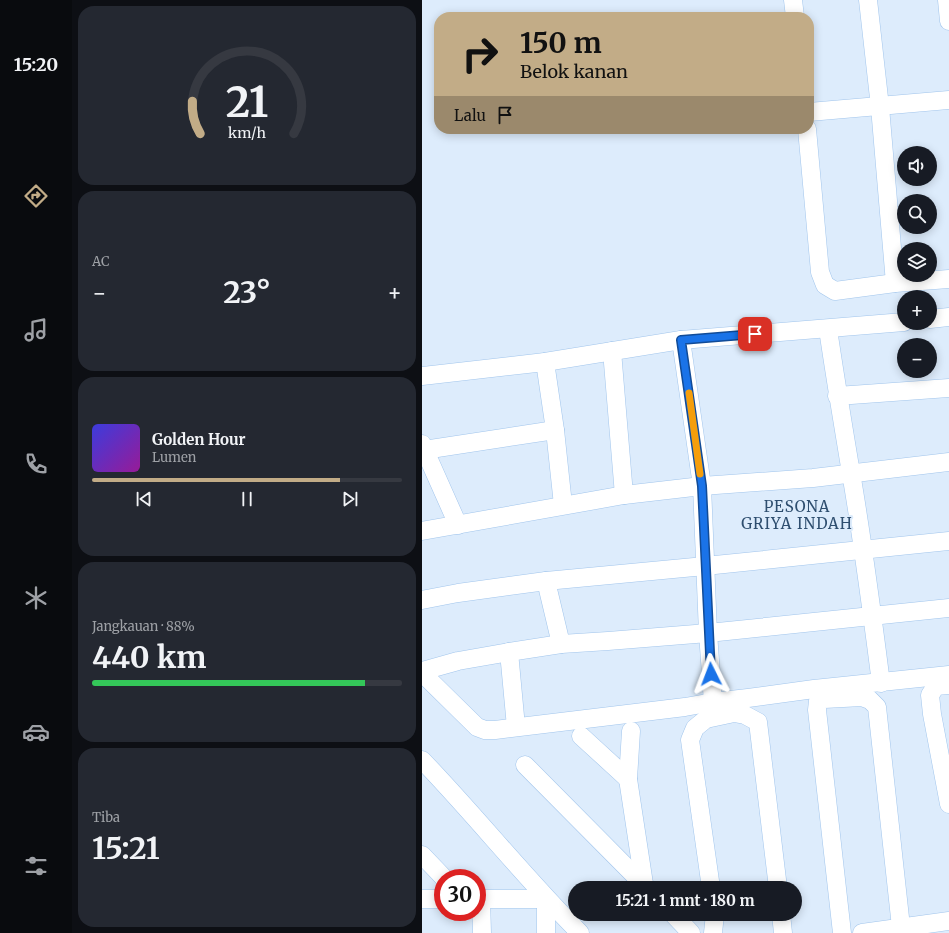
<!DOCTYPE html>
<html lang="id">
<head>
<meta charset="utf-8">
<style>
  body { margin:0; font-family:Merriweather,serif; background:#242831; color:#f1f3f6; height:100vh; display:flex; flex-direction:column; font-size:15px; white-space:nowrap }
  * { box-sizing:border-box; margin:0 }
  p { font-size:13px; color:#9ea1a6 }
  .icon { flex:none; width:22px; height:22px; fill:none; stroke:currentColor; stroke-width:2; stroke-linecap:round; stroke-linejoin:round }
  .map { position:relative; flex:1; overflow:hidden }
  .sheet { display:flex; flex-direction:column; gap:6px; padding:6px; background:#0d0f14; width:350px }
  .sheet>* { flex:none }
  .top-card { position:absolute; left:12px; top:12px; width:380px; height:122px; border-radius:16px; box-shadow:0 2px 10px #0003; background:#c2ac87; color:#111; overflow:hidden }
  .fabs { position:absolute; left:475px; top:146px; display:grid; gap:8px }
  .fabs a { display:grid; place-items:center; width:40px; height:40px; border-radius:50%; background:#171b24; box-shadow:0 2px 10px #0003; font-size:20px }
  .speed { position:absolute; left:12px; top:869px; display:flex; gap:8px; font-size:20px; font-weight:700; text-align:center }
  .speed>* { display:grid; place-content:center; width:52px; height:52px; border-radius:50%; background:#171b24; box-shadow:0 2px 10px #0003; line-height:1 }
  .speed .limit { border:6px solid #d22; background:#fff; color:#111 }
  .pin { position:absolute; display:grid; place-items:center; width:34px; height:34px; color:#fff; margin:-17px; border-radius:8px; box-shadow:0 2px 6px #0006 }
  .me { position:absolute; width:44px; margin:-22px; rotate:357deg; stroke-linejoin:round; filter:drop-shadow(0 0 3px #0008) }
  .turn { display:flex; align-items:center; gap:14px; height:84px; padding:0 20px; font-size:18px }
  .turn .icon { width:52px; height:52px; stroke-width:2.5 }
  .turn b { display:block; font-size:28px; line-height:34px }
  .then { display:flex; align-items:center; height:38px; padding:0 20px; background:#0003; gap:8px; font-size:15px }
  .big { font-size:30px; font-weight:700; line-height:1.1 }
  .sheet .widget { flex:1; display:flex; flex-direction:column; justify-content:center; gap:6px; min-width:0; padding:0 14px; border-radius:16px; background:#242831 }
  .sheet .dial { align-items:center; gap:0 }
  .dial svg { height:104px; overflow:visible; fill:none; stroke:#363941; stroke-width:7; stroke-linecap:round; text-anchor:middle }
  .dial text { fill:#f1f3f6; stroke:none }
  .song { display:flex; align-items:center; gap:12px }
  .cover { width:48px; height:48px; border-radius:6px; background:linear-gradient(135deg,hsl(240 70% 55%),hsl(300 70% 35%)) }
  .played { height:4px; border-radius:2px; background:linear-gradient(90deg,#c2ac87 80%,#363941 80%) }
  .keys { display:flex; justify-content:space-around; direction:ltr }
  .heat { display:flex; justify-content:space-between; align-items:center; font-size:22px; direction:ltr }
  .charge { height:6px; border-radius:3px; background:linear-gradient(90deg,#34c759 88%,#363941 0) }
  .trip { position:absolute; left:146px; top:881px; width:234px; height:40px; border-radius:20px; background:#171b24; box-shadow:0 2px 10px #0003; font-weight:700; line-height:40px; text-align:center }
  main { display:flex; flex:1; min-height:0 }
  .menu { display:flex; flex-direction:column; width:72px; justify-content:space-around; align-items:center; background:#090b0e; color:#9ea1a6 }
  .menu .icon { width:28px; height:28px }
  .menu .on { color:#c2ac87 }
  .menu b { font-size:18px; color:#f1f3f6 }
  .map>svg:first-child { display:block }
</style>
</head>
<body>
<main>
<nav class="menu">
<b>15:20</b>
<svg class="icon on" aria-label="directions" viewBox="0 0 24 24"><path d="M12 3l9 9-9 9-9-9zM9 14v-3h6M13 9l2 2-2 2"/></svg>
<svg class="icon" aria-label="music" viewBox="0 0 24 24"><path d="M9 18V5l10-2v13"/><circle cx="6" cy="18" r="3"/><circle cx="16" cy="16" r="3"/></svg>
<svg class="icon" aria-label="phone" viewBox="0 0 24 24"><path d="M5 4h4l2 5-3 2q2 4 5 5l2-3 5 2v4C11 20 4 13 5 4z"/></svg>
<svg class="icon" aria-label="climate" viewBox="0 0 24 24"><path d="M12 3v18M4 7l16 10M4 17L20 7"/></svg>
<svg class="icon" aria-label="car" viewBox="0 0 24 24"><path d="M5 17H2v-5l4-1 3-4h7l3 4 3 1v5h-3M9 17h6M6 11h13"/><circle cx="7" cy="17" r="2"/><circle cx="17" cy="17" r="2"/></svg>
<svg class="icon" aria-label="filters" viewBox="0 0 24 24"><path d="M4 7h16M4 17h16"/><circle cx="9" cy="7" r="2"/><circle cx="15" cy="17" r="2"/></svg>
</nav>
<section class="sheet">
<div class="widget dial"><svg viewBox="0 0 100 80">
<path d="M14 69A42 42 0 1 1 86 69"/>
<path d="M14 69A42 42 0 0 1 8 44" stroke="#c2ac87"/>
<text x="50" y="56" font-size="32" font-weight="700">21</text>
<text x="50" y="72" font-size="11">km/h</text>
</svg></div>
<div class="widget"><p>AC</p>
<div class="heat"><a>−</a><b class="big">23°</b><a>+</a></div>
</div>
<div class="widget">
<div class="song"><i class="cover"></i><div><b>Golden Hour</b><p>Lumen</p></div></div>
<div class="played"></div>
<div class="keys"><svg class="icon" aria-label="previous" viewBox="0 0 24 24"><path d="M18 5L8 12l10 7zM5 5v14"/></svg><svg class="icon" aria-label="pause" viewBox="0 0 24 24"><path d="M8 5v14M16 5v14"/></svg><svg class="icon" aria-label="next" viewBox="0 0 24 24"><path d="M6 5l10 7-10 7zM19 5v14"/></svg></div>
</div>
<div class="widget"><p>Jangkauan · 88%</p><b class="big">440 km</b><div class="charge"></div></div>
<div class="widget"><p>Tiba</p><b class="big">15:21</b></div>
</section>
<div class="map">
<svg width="527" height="933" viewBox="0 0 527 933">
  <rect width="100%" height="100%" fill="#ddecfc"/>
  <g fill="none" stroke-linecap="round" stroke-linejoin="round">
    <g stroke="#a1c5ec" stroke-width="19">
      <g id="minor">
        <polyline points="371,0 373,17"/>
        <polyline points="446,0 458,107 473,283"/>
        <polyline points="525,0 527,21"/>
        <polyline points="387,112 527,100"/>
        <polyline points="385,129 398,272 403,285 413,291 473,283 527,279"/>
        <polyline points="508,319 527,317"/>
        <path d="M406,329C413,377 421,425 429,473C441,542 450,613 459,683"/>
        <polyline points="259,340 280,486 286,633 291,702"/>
        <polyline points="190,351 202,495"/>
        <polyline points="123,362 133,430 141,505"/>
        <polyline points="0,376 123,362 259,340 482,322"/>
        <polyline points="415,396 527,388"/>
        <polyline points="0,444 36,525"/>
        <polyline points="2,450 133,430"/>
        <polyline points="0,531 202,495 280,486 391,478 527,462"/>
        <polyline points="124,581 139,644"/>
        <polyline points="0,600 36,593 124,581 283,566 527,541"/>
        <polyline points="0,671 36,661 87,652"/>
        <polyline points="0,673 55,727 63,730 73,730 263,707 291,702 326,698 392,689 527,675"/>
        <polyline points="527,685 514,686 508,695 510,714 527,804"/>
        <polyline points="94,727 87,652 139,644 186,641 286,633 527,608"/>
        <polyline points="209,731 206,779 222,884"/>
        <polyline points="159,736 206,779"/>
        <path d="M0,760C54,816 103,878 158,933"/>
        <polyline points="103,765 225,888"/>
        <polyline points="0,855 22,878"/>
        <polyline points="289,888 268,740 273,728 284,719 312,713 323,715 336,722 356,888"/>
        <polyline points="0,899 21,899"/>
        <polyline points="55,899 124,899 124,933"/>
        <polyline points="59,899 60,933"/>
        <polyline points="251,914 269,933"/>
        <polyline points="359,914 361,933"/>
        <polyline points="291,933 293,914"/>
        <polyline points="420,933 395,710 396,701 402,699 440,697 448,700 455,707 479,927"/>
        <polyline points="440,933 527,921"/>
      </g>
    </g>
    <use href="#minor" stroke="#fff" stroke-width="18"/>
  </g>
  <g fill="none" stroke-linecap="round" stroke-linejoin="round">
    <g stroke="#114b97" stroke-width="10">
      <polyline id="route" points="289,674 280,486 259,340 333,334"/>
    </g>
    <use href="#route" stroke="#1a73e8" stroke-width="7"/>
    <polyline stroke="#f59e0b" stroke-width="7" points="267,393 278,474"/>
  </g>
  <g text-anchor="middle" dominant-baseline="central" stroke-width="4" stroke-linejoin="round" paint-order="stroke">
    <g font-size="15" letter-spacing="1" fill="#2e4e6f" stroke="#ddecfc">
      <text x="375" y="506">PESONA<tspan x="375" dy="17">GRIYA INDAH</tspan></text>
    </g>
  </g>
</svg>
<div class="fabs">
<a><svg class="icon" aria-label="sound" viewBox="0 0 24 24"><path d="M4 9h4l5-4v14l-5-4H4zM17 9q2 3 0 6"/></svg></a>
<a><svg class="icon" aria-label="search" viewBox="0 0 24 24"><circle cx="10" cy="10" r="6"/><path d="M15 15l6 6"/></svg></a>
<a><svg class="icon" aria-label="layers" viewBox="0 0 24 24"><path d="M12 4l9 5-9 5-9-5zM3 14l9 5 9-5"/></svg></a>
<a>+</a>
<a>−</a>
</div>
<div class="speed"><div class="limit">30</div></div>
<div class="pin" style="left:333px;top:334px;background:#d93025"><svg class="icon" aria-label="arrive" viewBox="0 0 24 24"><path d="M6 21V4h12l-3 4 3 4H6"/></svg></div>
<svg class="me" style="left:289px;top:674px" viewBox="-20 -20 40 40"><path d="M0-17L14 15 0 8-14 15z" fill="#1a73e8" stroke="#fff" stroke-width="4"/></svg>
<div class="trip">15:21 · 1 mnt · 180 m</div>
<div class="top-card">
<div class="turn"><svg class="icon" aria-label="right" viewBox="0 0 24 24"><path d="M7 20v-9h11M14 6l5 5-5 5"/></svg><div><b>150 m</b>Belok kanan</div></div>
<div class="then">Lalu<svg class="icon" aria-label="arrive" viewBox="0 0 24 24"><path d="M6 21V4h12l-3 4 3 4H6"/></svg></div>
</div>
</div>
</main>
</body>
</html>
